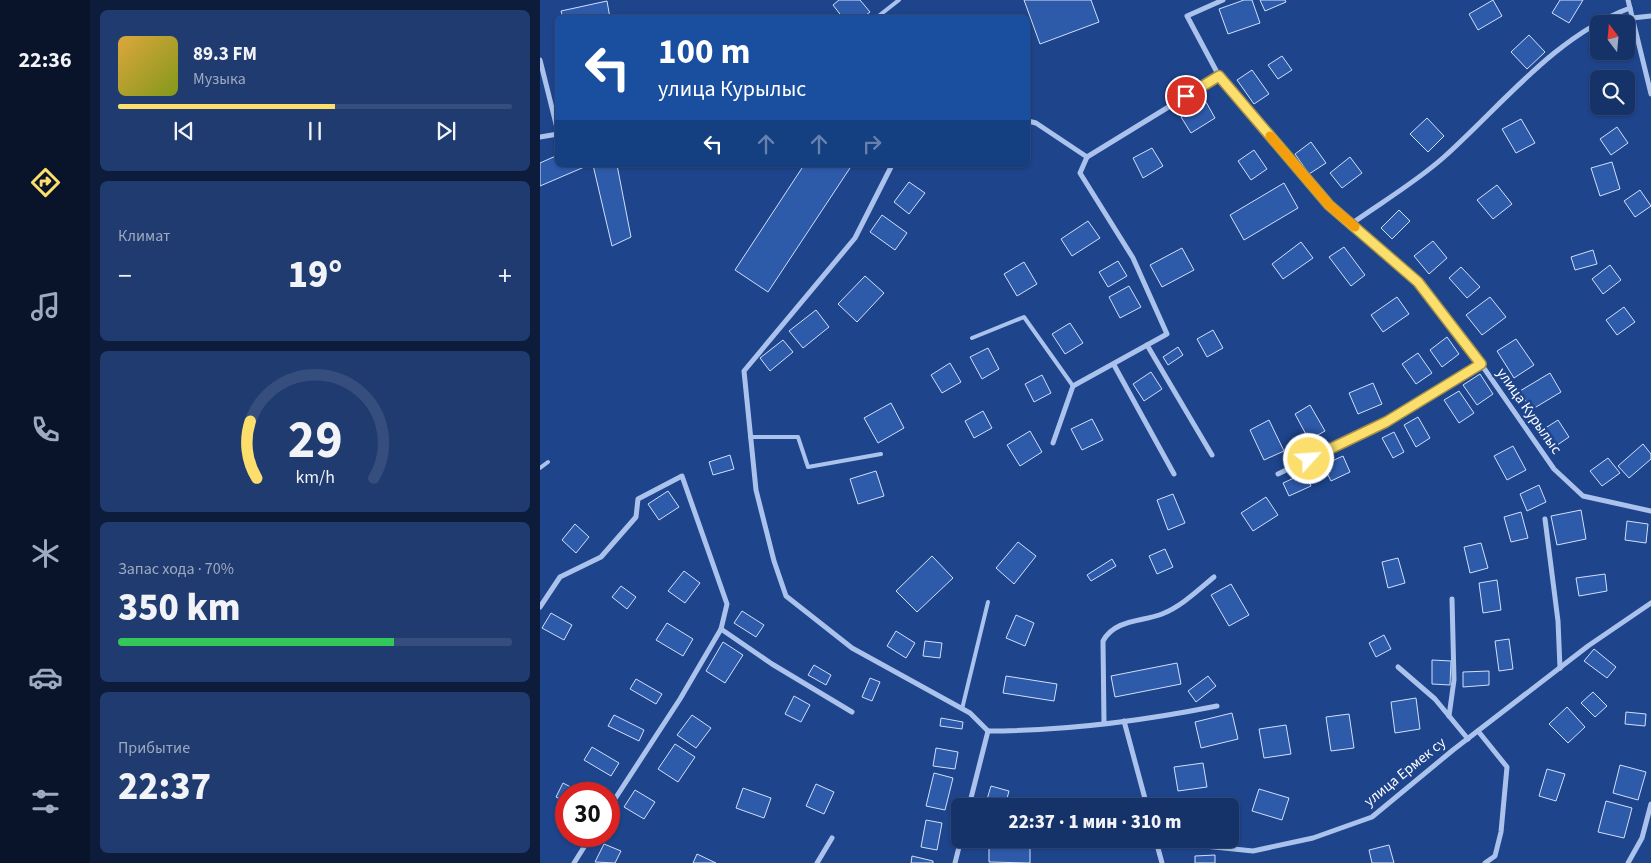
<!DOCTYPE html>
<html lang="ru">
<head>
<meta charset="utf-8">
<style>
  body { margin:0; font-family:"Source Sans 3",sans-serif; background:#1f3b6f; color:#f1f3f6; height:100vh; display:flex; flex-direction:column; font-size:19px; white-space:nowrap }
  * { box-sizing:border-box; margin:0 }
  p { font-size:16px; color:#9eaac0 }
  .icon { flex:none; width:28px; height:28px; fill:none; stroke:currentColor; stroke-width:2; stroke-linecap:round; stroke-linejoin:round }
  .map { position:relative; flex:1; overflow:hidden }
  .side { display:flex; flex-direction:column; gap:10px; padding:10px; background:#0c1c3a; width:450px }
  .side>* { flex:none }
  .top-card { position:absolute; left:15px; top:15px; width:475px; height:152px; border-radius:8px; box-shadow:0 1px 4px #0004,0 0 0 1px #354e7d; background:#1a4fa0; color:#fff; overflow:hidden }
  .needle { width:32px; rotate:344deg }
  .tools { position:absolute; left:1050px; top:15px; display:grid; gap:10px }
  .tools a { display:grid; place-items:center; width:45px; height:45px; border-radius:8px; background:#163369; box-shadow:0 1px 4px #0004,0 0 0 1px #354e7d; font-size:25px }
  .speed { position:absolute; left:15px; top:782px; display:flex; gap:10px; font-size:25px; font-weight:700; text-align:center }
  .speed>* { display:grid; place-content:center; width:65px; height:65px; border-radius:50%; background:#163369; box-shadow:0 1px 4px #0004,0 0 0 1px #354e7d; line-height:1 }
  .speed .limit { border:8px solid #d22; background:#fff; color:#111 }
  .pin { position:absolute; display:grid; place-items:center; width:42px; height:42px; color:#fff; margin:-21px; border:2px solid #fff; border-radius:50%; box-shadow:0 1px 5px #0007 }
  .me { position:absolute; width:55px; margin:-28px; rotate:64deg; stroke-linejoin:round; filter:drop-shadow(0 0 4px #0008) }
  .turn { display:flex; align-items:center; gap:18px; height:105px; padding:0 20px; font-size:22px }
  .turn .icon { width:65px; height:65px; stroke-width:2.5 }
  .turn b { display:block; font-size:35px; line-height:42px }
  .lanes { display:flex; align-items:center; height:48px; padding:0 20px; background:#0003; justify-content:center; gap:25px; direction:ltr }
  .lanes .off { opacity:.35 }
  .big { font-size:38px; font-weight:800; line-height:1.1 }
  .side .widget { flex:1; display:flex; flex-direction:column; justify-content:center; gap:8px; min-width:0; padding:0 18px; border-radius:8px; background:#1f3b6f }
  .side .dial { align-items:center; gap:0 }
  .dial svg { height:130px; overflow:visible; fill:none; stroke:#354e7d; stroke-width:7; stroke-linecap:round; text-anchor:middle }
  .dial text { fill:#f1f3f6; stroke:none }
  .song { display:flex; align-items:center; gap:15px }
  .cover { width:60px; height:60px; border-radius:8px; background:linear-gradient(135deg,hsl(40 70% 55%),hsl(70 70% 35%)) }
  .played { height:5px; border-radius:2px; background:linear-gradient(90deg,#fbde6b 55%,#354e7d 55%) }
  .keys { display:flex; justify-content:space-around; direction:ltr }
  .heat { display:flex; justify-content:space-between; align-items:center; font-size:28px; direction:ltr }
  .charge { height:8px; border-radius:4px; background:linear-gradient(90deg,#34c759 70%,#354e7d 0) }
  .trip { position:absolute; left:411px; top:798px; width:288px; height:50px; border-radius:8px; background:#163369; box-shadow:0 1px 4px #0004,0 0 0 1px #354e7d; font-weight:800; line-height:50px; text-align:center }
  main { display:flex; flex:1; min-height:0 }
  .tabs { display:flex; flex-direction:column; width:90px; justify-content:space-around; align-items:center; background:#09142a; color:#9eaac0 }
  .tabs .icon { width:35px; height:35px }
  .tabs .current { color:#fbde6b }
  .tabs b { font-size:22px; color:#f1f3f6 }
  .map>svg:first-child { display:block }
</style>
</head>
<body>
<main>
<nav class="tabs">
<b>22:36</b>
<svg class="icon current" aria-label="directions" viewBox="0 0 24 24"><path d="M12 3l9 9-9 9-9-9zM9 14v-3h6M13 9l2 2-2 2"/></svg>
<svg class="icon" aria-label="music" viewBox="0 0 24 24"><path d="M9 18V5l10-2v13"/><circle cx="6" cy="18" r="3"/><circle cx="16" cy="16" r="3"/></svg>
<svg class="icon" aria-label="phone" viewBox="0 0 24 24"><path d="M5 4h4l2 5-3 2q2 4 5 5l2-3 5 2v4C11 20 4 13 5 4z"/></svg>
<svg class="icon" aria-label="climate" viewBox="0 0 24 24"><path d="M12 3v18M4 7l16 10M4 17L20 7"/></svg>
<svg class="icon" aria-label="car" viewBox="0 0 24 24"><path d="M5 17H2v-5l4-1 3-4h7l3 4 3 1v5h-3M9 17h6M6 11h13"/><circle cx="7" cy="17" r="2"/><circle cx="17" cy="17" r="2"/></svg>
<svg class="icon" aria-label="filters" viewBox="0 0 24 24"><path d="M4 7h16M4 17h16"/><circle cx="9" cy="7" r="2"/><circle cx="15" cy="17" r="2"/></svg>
</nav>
<section class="side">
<div class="widget">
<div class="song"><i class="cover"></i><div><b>89.3 FM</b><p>Музыка</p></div></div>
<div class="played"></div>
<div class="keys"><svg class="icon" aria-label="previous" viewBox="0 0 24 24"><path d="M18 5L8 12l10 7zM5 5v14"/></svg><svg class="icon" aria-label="pause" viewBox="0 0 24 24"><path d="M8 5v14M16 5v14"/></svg><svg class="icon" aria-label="next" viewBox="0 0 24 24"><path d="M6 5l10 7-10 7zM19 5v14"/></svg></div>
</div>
<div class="widget"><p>Климат</p>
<div class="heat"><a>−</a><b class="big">19°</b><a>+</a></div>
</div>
<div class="widget dial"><svg viewBox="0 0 100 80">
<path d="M14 69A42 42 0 1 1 86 69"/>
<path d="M14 69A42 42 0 0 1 10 34" stroke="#fbde6b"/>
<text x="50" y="56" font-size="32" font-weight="700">29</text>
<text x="50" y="72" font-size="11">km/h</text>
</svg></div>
<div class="widget"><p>Запас хода · 70%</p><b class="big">350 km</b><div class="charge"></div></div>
<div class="widget"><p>Прибытие</p><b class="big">22:37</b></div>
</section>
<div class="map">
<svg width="1111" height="863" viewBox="0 0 1111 863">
  <rect width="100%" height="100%" fill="#1e448c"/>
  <g fill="#2e5aaa" stroke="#d1dff9">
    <polygon points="299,0 320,0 330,12 322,18 303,18 293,5"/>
    <polygon points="484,0 551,0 559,22 500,44"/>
    <polygon points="704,0 712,0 720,23 688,34 679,9"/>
    <polygon points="720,0 745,0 746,2 725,11"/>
    <polygon points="953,0 962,16 938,30 929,14"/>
    <polygon points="1020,0 1043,0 1029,23 1012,13"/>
    <polygon points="67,1 70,18 23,18 21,11"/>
    <polygon points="989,35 1005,52 987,69 971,52"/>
    <polygon points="742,56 752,70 738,79 728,65"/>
    <polygon points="712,70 729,94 714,104 697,80"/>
    <polygon points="666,102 675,118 651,133 641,117"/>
    <polygon points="887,118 904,136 888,152 870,134"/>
    <polygon points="981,119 995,143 976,153 962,129"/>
    <polygon points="1077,127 1088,143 1071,155 1060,139"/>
    <polygon points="771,142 786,163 769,174 755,154"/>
    <polygon points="612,148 623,166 603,178 593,158"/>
    <polygon points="714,150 727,169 711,180 698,161"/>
    <polygon points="18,155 18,165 49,165 0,186 0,163"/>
    <polygon points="810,157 822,173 802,188 790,173"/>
    <polygon points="1072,162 1080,189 1060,196 1051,168"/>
    <polygon points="53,165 77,165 91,237 72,246"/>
    <polygon points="264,165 312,165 228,292 195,270"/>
    <polygon points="369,182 385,193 369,214 354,202"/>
    <polygon points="744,183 758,208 704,240 690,215"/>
    <polygon points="957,185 972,204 953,219 937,200"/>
    <polygon points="1100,190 1111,206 1095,217 1084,201"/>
    <polygon points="859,210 870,221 852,239 841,228"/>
    <polygon points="342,215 367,233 355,250 330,232"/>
    <polygon points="548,221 560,238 532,256 521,239"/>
    <polygon points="893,241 907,258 889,274 874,256"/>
    <polygon points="761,242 773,258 743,279 732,264"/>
    <polygon points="804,247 825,275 811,286 789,257"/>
    <polygon points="642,248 654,270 622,287 610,265"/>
    <polygon points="1053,250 1057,264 1035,270 1031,257"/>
    <polygon points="578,261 587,276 568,287 559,272"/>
    <polygon points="484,262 497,284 477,296 464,274"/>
    <polygon points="1070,265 1081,280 1063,294 1052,279"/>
    <polygon points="921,267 940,287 927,298 909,278"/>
    <polygon points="325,276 344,293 317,322 298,304"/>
    <polygon points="589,286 601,307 580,318 569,297"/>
    <polygon points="857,297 869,314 843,332 831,315"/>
    <polygon points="950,297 966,317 942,335 926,315"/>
    <polygon points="1084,307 1095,322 1077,335 1066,320"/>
    <polygon points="276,310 289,327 263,348 249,331"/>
    <polygon points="530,323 543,343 525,354 512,334"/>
    <polygon points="673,330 683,348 667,357 657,339"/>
    <polygon points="907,337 919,354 902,367 890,350"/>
    <polygon points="976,339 994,365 974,378 957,351"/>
    <polygon points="243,340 253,352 230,371 220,358"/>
    <polygon points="638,347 643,355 628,365 623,357"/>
    <polygon points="448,348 459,369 442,379 430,357"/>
    <polygon points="878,353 892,373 876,384 862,364"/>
    <polygon points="410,363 421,382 402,393 391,375"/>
    <polygon points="611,372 622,389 604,401 593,384"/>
    <polygon points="1010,373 1021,392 991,410 980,391"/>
    <polygon points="940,374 953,394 937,405 923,385"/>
    <polygon points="502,375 511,393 494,402 485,384"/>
    <polygon points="833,383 842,404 818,414 809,393"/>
    <polygon points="919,391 934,413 919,423 904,400"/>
    <polygon points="351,403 364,428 338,443 324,418"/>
    <polygon points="770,405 785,431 769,440 755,414"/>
    <polygon points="443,411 452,428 434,438 425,421"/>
    <polygon points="878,417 890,438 876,447 864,425"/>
    <polygon points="552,419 563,440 542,450 531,429"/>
    <polygon points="729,420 744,451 724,460 710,430"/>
    <polygon points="1018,420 1029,437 1010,450 999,432"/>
    <polygon points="490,431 502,452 480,466 467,445"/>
    <polygon points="854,432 864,452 853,458 842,438"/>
    <polygon points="1103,444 1111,454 1111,459 1089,478 1078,466"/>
    <polygon points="973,446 986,470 967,480 954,456"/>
    <polygon points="190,455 194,469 173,475 169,462"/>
    <polygon points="803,456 810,472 791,481 783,465"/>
    <polygon points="1068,458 1080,473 1062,486 1050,471"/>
    <polygon points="336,471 344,496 318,504 310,479"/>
    <polygon points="765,473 771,486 749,496 743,483"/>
    <polygon points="999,485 1006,502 987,511 980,494"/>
    <polygon points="128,491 139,507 119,520 108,504"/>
    <polygon points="633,494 645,523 628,530 617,500"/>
    <polygon points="726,497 738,515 713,531 701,513"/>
    <polygon points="1041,510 1046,539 1017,545 1011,516"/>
    <polygon points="981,512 988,538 971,542 964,517"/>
    <polygon points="1087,521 1108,524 1106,543 1085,540"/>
    <polygon points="35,524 49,537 36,553 22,540"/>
    <polygon points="478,542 496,556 474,584 456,568"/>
    <polygon points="941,543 948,568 930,573 924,547"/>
    <polygon points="625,549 633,567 617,574 609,556"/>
    <polygon points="392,556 413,578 377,612 356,591"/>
    <polygon points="858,558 865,583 848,588 842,562"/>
    <polygon points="572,559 576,566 551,581 547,575"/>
    <polygon points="144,571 160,583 145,603 128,591"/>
    <polygon points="1065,574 1067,591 1039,596 1036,578"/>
    <polygon points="957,580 961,610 943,613 939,583"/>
    <polygon points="691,584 709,615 689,626 671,595"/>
    <polygon points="81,586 96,597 87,609 72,597"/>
    <polygon points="202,611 224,625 216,637 194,623"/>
    <polygon points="11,613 32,625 24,640 2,628"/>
    <polygon points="476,615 494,623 485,646 466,638"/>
    <polygon points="127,623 153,639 143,656 116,640"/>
    <polygon points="356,631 375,643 366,658 347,646"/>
    <polygon points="844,635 851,649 836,657 829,643"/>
    <polygon points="969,639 973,669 959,671 955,641"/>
    <polygon points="385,641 402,643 400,658 383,656"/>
    <polygon points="183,642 203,655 185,683 166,671"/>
    <polygon points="1054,649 1076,667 1067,678 1044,661"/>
    <polygon points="892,660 911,661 910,685 892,684"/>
    <polygon points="637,663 641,684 575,697 571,676"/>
    <polygon points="274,665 291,675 286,685 268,675"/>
    <polygon points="949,671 949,685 923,687 923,672"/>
    <polygon points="466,676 517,684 514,701 463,693"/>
    <polygon points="668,676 676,686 656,702 648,691"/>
    <polygon points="330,678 340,682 332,701 322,697"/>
    <polygon points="96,679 122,694 116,704 90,689"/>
    <polygon points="1053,692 1067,706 1055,717 1041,703"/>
    <polygon points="254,696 270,705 261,722 245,714"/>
    <polygon points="876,698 880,729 855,733 851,702"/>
    <polygon points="1027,707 1045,727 1028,743 1009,724"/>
    <polygon points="1086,712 1106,714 1105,726 1085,724"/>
    <polygon points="692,713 698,739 661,748 655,722"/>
    <polygon points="809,714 814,748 791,751 786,717"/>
    <polygon points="74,715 104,730 99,741 68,726"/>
    <polygon points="152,715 171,728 156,748 137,735"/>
    <polygon points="401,718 423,722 422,729 400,726"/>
    <polygon points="746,725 751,754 724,758 719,729"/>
    <polygon points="135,744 155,757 138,782 118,769"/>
    <polygon points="52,747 79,763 71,776 44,760"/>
    <polygon points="396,748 418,752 415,769 393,766"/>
    <polygon points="663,763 667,787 638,791 634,767"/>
    <polygon points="1080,765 1106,772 1098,800 1073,793"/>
    <polygon points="1007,769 1025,774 1016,801 999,796"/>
    <polygon points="394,773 413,778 405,810 386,806"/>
    <polygon points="23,783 44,794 26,794 26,802 16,797"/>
    <polygon points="276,784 294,792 284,814 266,806"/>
    <polygon points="451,786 469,791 465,806 445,806"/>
    <polygon points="203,788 231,798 224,818 196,808"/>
    <polygon points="719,789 749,798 742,820 712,811"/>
    <polygon points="95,790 115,802 104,819 84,807"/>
    <polygon points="1066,801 1092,808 1084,838 1058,832"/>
    <polygon points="386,820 402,823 397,850 381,847"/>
    <polygon points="64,844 81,851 75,863 55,862"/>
    <polygon points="449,844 490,846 490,863 449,862"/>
    <polygon points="849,845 854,863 832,863 829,850"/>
    <polygon points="157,854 176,863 153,863"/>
    <polygon points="675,855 675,863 655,863 655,856"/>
    <polygon points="372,856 393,861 393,863 371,863"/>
  </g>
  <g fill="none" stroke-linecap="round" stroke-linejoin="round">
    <g stroke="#abc3ec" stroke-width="4">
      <polyline points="336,18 359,0"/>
      <polyline points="432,338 484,317 533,386"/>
      <polyline points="210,437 258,437 268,467 341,454"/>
      <polyline points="0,468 8,462"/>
      <polyline points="422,709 448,602"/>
    </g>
    <g stroke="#abc3ec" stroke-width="5">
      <polyline points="1088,0 1111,94"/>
      <polyline points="1092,18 1111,16"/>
      <polyline points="0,60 18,132"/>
      <polyline points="679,76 647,16 683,0"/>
      <polyline points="488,121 496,123 547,157 679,76 789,205 878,282 932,351 1014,469 1043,496 1111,511"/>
      <polyline points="0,137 18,134"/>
      <polyline points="352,165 315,238 204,371 216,490 234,561 246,596 312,648 430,713 448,731"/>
      <path d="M811,224C842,202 876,182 904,157C962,105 1015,36 1090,8"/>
      <polyline points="607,345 672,455"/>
      <polyline points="574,365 634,474"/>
      <polyline points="513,443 533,386 627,334 593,258 540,173 547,157"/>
      <polyline points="738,474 846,421 941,364"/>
      <polyline points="1005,519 1018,621 1020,668"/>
      <polyline points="0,607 20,577 61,557 96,517 98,499 142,476 187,604 181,629"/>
      <polyline points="858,667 895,699 928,739"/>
      <polyline points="909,716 914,680 912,599"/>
      <polyline points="584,721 607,806"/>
      <path d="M564,723L563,641C575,619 602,622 622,614C642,606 658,590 674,577"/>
      <polyline points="938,731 967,767 961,832 955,856 945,863"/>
      <path d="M429,806L448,731C525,731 602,721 677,706"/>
      <polyline points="69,808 140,699 181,629 232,664 312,712"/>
      <polyline points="34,863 51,836"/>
      <polyline points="277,863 292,838"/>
      <polyline points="415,863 421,839"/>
      <polyline points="622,863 616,841 713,851 773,838 832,817 913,750 1048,646 1111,603"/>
      <polyline points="1088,863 1102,838 1111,804"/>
    </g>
  </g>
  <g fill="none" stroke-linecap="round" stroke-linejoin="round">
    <g stroke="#a39046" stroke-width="12">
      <polyline id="route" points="646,96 679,76 789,205 878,282 941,364 846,422 769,459"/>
    </g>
    <use href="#route" stroke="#fbde6b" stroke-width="9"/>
    <polyline stroke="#f59e0b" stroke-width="9" points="730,136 789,205 815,227"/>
  </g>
  <g text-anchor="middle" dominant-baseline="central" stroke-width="5" stroke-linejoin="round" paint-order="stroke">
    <g font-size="15" fill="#fff" stroke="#1e448c">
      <text transform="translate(989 411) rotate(55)">улица Курылыс</text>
      <text transform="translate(865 772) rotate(-39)">улица Ермек су</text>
    </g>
  </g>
</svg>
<div class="tools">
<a><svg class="needle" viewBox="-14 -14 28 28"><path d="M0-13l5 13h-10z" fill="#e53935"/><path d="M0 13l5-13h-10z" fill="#9eaac0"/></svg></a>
<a><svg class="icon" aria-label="search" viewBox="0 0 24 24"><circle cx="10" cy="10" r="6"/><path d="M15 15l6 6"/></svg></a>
</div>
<div class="speed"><div class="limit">30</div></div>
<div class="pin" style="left:646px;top:96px;background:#d93025"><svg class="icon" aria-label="arrive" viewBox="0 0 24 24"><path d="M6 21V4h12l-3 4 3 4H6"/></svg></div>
<svg class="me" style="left:769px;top:459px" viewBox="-20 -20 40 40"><circle r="17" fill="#fbde6b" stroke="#fff" stroke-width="3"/><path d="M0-11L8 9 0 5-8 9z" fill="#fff"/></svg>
<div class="trip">22:37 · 1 мин · 310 m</div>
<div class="top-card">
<div class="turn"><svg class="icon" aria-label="left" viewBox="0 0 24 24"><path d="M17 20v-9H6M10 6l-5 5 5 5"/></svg><div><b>100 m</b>улица Курылыс</div></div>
<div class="lanes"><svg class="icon" aria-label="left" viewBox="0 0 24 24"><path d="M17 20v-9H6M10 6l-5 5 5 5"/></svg><svg class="icon off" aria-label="ahead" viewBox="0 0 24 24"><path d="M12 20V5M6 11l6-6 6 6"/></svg><svg class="icon off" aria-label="ahead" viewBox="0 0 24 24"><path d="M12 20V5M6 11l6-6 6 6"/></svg><svg class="icon off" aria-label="right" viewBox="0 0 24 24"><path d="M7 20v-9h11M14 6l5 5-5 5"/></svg></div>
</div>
</div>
</main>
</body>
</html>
